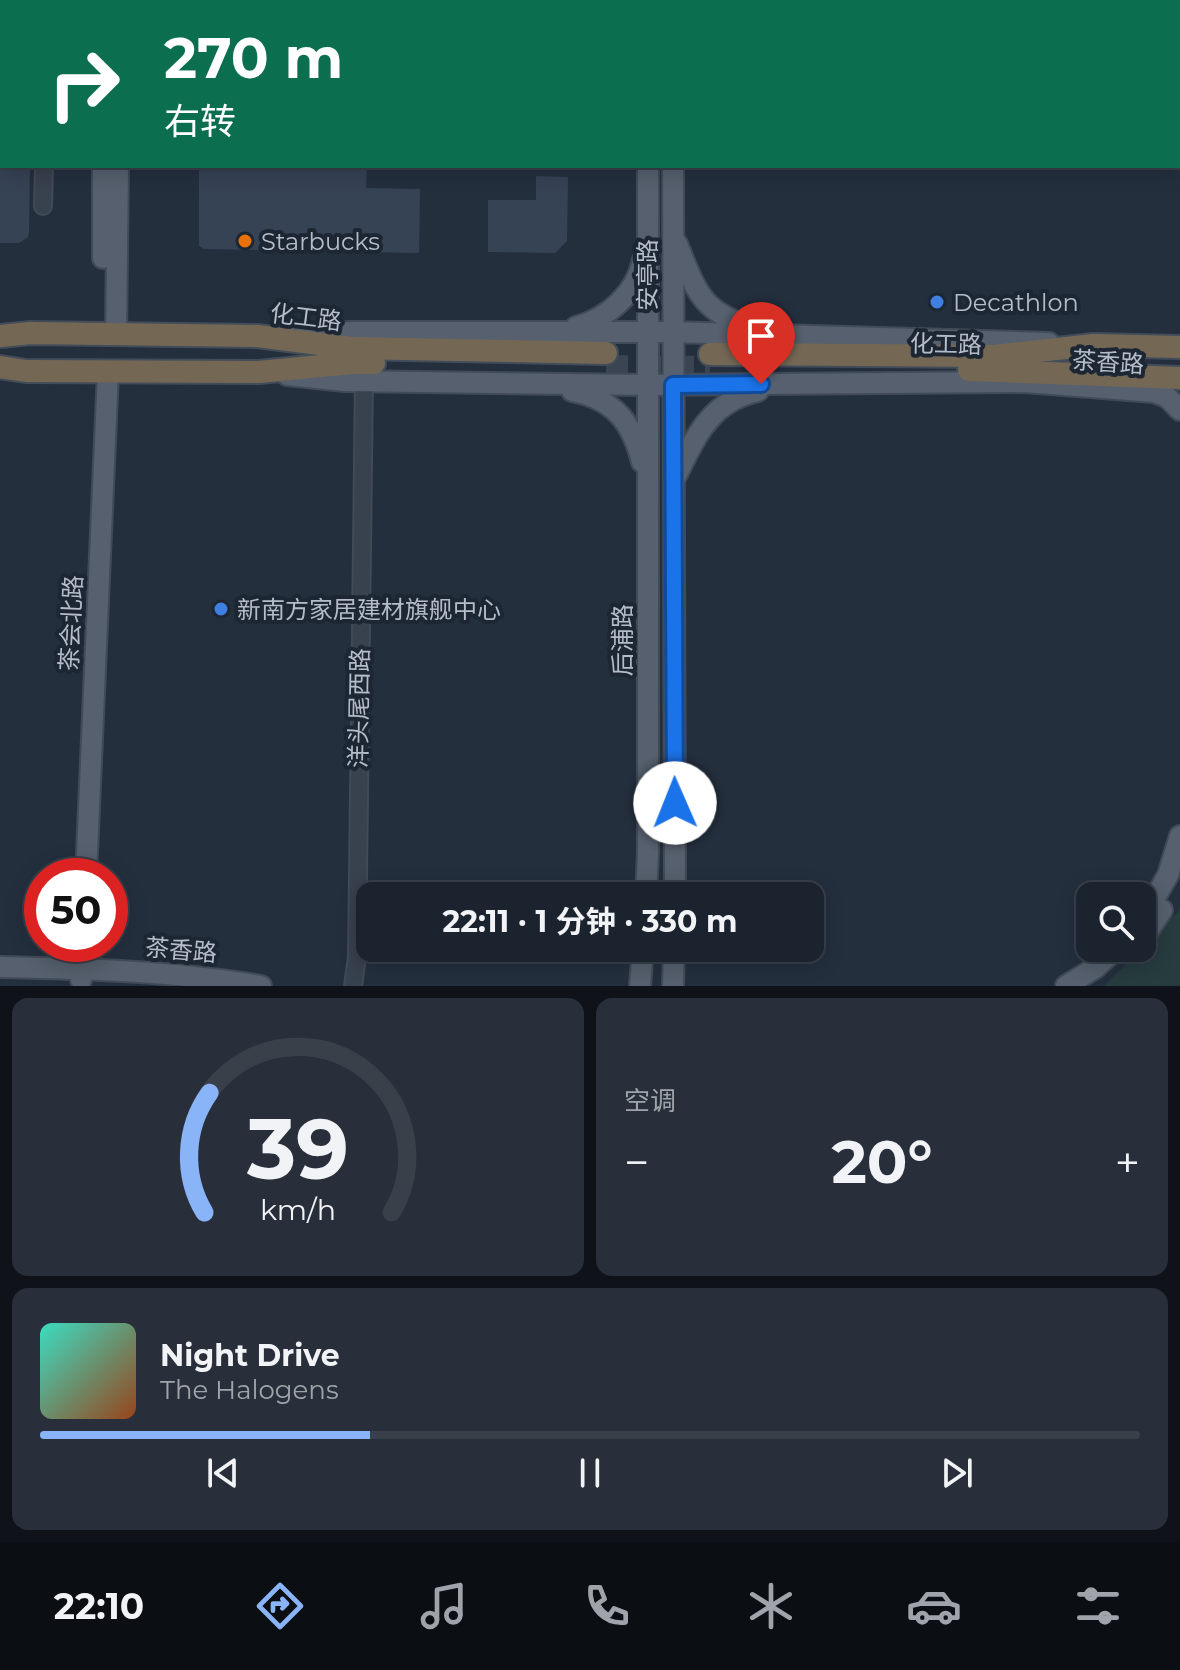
<!DOCTYPE html>
<html lang="zh">
<head>
<meta charset="utf-8">
<style>
  body { margin:0; font-family:Montserrat,"Noto Sans SC",sans-serif; background:#282f3a; color:#f1f3f6; height:100vh; display:flex; flex-direction:column; font-size:30px; white-space:nowrap }
  * { box-sizing:border-box; margin:0 }
  p { font-size:26px; color:#a0a4aa }
  .icon { flex:none; width:44px; height:44px; fill:none; stroke:currentColor; stroke-width:2; stroke-linecap:round; stroke-linejoin:round }
  .map { position:relative; height:986px; overflow:hidden }
  .drawer { display:flex; flex-direction:column; gap:12px; padding:12px; background:#0f1319; flex:1 }
  .drawer>* { flex:none }
  .hud { position:absolute; left:0px; top:0px; width:1180px; height:168px; box-shadow:0 4px 20px #0003,0 0 0 2px #39404a; background:#0b6e4f; color:#fff; overflow:hidden }
  .fabs { position:absolute; left:1076px; top:882px; display:grid; gap:16px }
  .fabs a { display:grid; place-items:center; width:80px; height:80px; border-radius:16px; background:#1b232e; box-shadow:0 4px 20px #0003,0 0 0 2px #39404a; font-size:40px }
  .speed { position:absolute; left:24px; top:858px; display:flex; gap:16px; font-size:40px; font-weight:700; text-align:center }
  .speed>* { display:grid; place-content:center; width:104px; height:104px; border-radius:50%; background:#1b232e; box-shadow:0 4px 20px #0003,0 0 0 2px #39404a; line-height:1 }
  .speed .limit { border:12px solid #d22; background:#fff; color:#111 }
  .pin { position:absolute; display:grid; place-items:center; width:68px; height:68px; color:#fff; margin:-82px -34px; border-radius:50% 50% 50% 0; rotate:-45deg; box-shadow:0 0 8px #0007 }
  .pin .icon { rotate:45deg }
  .me { position:absolute; width:88px; margin:-44px; rotate:359deg; stroke-linejoin:round; filter:drop-shadow(0 0 6px #0008) }
  .turn { display:flex; align-items:center; gap:28px; height:168px; padding:0 32px; font-size:36px }
  .turn .icon { width:104px; height:104px; stroke-width:2.5 }
  .turn b { display:block; font-size:56px; line-height:68px }
  .big { font-size:60px; font-weight:700; line-height:1.1 }
  .drawer .card { flex:1; display:flex; flex-direction:column; justify-content:center; gap:12px; min-width:0; padding:0 28px; border-radius:16px; background:#282f3a }
  .drawer .dial { align-items:center; gap:0 }
  .dial svg { height:208px; overflow:visible; fill:none; stroke:#39404a; stroke-width:7; stroke-linecap:round; text-anchor:middle }
  .dial text { fill:#f1f3f6; stroke:none }
  .song { display:flex; align-items:center; gap:24px }
  .cover { width:96px; height:96px; border-radius:12px; background:linear-gradient(135deg,hsl(170 70% 55%),hsl(20 70% 35%)) }
  .played { height:8px; border-radius:4px; background:linear-gradient(90deg,#8ab4f8 30%,#39404a 30%) }
  .keys { display:flex; justify-content:space-around; direction:ltr }
  .heat { display:flex; justify-content:space-between; align-items:center; font-size:44px; direction:ltr }
  .drawer .tiles { flex:1; display:grid; gap:12px; grid-template-columns:1fr 1fr }
  .card:last-child { grid-column:span 2 }
  .trip { position:absolute; left:356px; top:882px; width:468px; height:80px; border-radius:16px; background:#1b232e; box-shadow:0 4px 20px #0003,0 0 0 2px #39404a; font-weight:700; line-height:80px; text-align:center }
  .dock { display:flex; height:128px; justify-content:space-around; align-items:center; background:#0b0e12; color:#a0a4aa }
  .dock .icon { width:56px; height:56px }
  .dock .on { color:#8ab4f8 }
  .dock b { font-size:36px; color:#f1f3f6 }
  .map>svg:first-child { display:block }
</style>
</head>
<body>
<div class="map">
<svg width="1180" height="986" viewBox="0 0 1180 986">
  <rect width="100%" height="100%" fill="#242f3e"/>
  <polygon fill="#263c3f" points="1180,910 1180,986 1104,986"/>
  <g fill="#364354">
    <polygon points="0,166 30,166 29,232 28,237 19,243 0,243"/>
    <polygon points="199,166 367,166 366,188 420,189 419,253 204,249 199,246"/>
    <polygon points="536,176 568,177 567,241 555,253 488,252 488,200 536,200"/>
  </g>
  <g fill="none" stroke-linecap="round" stroke-linejoin="round">
    <polyline stroke="#3a4453" stroke-width="22" stroke-dasharray="22 11" stroke-linecap="butt" points="606,366 710,367"/>
    <g stroke="#414a57" stroke-width="20">
      <g id="minor">
        <polyline points="47,2 47,0"/>
        <polyline points="1178,60 1180,60"/>
        <polyline points="43,206 44,166"/>
        <polyline points="353,986 357,957 364,381"/>
      </g>
    </g>
    <g stroke="#414a57" stroke-width="24">
      <g id="major">
        <polyline points="101,0 101,2"/>
        <polyline points="118,0 118,2"/>
        <polyline points="650,2 650,0"/>
        <polyline points="673,2 673,0"/>
        <polyline points="103,166 103,258"/>
        <polyline points="673,166 675,896"/>
        <path d="M677,244C696,291 702,314 754,327"/>
        <path d="M576,327C608,318 636,294 643,260"/>
        <polyline points="116,335 118,166"/>
        <polyline points="297,335 351,332 672,332 1049,343"/>
        <polyline points="287,375 345,381 647,385 1034,382"/>
        <polyline points="1025,382 1154,392 1167,397 1180,410"/>
        <path d="M572,391C613,399 632,421 642,462"/>
        <path d="M674,480C695,439 708,402 758,391"/>
        <polyline points="86,876 108,372"/>
        <polyline points="646,896 648,852 648,166"/>
        <polyline points="1142,920 1168,875 1180,836"/>
        <polyline points="1142,940 1162,910"/>
        <path d="M0,967C87,969 175,971 261,986"/>
        <polyline points="81,980 82,944"/>
        <polyline points="640,986 643,948"/>
        <polyline points="673,986 674,948"/>
        <polyline points="1066,986 1095,968 1117,948"/>
      </g>
    </g>
    <g stroke="#434c59" stroke-width="26">
      <g id="highway">
        <polyline points="0,336 31,333 257,336 351,348 606,353"/>
        <polyline points="710,354 993,356 1093,345 1180,347"/>
        <polyline points="0,367 26,371 259,372 351,363 374,363"/>
        <polyline points="969,370 1180,378"/>
      </g>
    </g>
    <use href="#minor" stroke="#38414e" stroke-width="16"/>
    <use href="#major" stroke="#56606e" stroke-width="20"/>
    <use href="#highway" stroke="#746855" stroke-width="22"/>
  </g>
  <g fill="none" stroke-linecap="round" stroke-linejoin="round">
    <g stroke="#114b97" stroke-width="20">
      <polyline id="route" points="675,803 673,385 761,384"/>
    </g>
    <use href="#route" stroke="#1a73e8" stroke-width="14"/>
  </g>
  <circle fill="#e8710a" stroke="#1d2633" stroke-width="3" cx="245" cy="241" r="8"/>
  <g fill="#3f7fe0" stroke="#1d2633" stroke-width="3">
    <circle cx="937" cy="302" r="8"/>
    <circle cx="221" cy="609" r="8"/>
  </g>
  <g text-anchor="middle" dominant-baseline="central" stroke-width="8" stroke-linejoin="round" paint-order="stroke">
    <g font-size="24" fill="#b4bcc9" stroke="#1d2633" text-anchor="start">
      <text x="261" y="241">Starbucks</text>
      <text x="953" y="302">Decathlon</text>
      <text x="237" y="609">新南方家居建材旗舰中心</text>
    </g>
    <g font-size="24" fill="#b4bcc9" stroke="#1d2633">
      <text transform="translate(647 275) rotate(-90)">安亭路</text>
      <text transform="translate(306 317) rotate(7)">化工路</text>
      <text transform="translate(946 344) rotate(1)">化工路</text>
      <text transform="translate(1108 362) rotate(4)">茶香路</text>
      <text transform="translate(71 623) rotate(-87)">茶会北路</text>
      <text transform="translate(622 640) rotate(-90)">后浦路</text>
      <text transform="translate(359 708) rotate(-89)">洋头尾西路</text>
      <text transform="translate(181 950) rotate(5)">茶香路</text>
    </g>
  </g>
</svg>
<div class="fabs">
<a><svg class="icon" aria-label="search" viewBox="0 0 24 24"><circle cx="10" cy="10" r="6"/><path d="M15 15l6 6"/></svg></a>
</div>
<div class="speed"><div class="limit">50</div></div>
<div class="pin" style="left:761px;top:384px;background:#d93025"><svg class="icon" aria-label="arrive" viewBox="0 0 24 24"><path d="M6 21V4h12l-3 4 3 4H6"/></svg></div>
<svg class="me" style="left:675px;top:803px" viewBox="-20 -20 40 40"><circle r="19" fill="#fff"/><path d="M0-13L10 11 0 6-10 11z" fill="#1a73e8"/></svg>
<div class="trip">22:11 · 1 分钟 · 330 m</div>
<div class="hud">
<div class="turn"><svg class="icon" aria-label="right" viewBox="0 0 24 24"><path d="M7 20v-9h11M14 6l5 5-5 5"/></svg><div><b>270 m</b>右转</div></div>
</div>
</div>
<section class="drawer">
<div class="tiles">
<div class="card dial"><svg viewBox="0 0 100 80">
<path d="M14 69A42 42 0 1 1 86 69"/>
<path d="M14 69A42 42 0 0 1 16 23" stroke="#8ab4f8"/>
<text x="50" y="56" font-size="32" font-weight="700">39</text>
<text x="50" y="72" font-size="11">km/h</text>
</svg></div>
<div class="card"><p>空调</p>
<div class="heat"><a>−</a><b class="big">20°</b><a>+</a></div>
</div>
<div class="card">
<div class="song"><i class="cover"></i><div><b>Night Drive</b><p>The Halogens</p></div></div>
<div class="played"></div>
<div class="keys"><svg class="icon" aria-label="previous" viewBox="0 0 24 24"><path d="M18 5L8 12l10 7zM5 5v14"/></svg><svg class="icon" aria-label="pause" viewBox="0 0 24 24"><path d="M8 5v14M16 5v14"/></svg><svg class="icon" aria-label="next" viewBox="0 0 24 24"><path d="M6 5l10 7-10 7zM19 5v14"/></svg></div>
</div>
</div>
</section>
<nav class="dock">
<b>22:10</b>
<svg class="icon on" aria-label="directions" viewBox="0 0 24 24"><path d="M12 3l9 9-9 9-9-9zM9 14v-3h6M13 9l2 2-2 2"/></svg>
<svg class="icon" aria-label="music" viewBox="0 0 24 24"><path d="M9 18V5l10-2v13"/><circle cx="6" cy="18" r="3"/><circle cx="16" cy="16" r="3"/></svg>
<svg class="icon" aria-label="phone" viewBox="0 0 24 24"><path d="M5 4h4l2 5-3 2q2 4 5 5l2-3 5 2v4C11 20 4 13 5 4z"/></svg>
<svg class="icon" aria-label="climate" viewBox="0 0 24 24"><path d="M12 3v18M4 7l16 10M4 17L20 7"/></svg>
<svg class="icon" aria-label="car" viewBox="0 0 24 24"><path d="M5 17H2v-5l4-1 3-4h7l3 4 3 1v5h-3M9 17h6M6 11h13"/><circle cx="7" cy="17" r="2"/><circle cx="17" cy="17" r="2"/></svg>
<svg class="icon" aria-label="filters" viewBox="0 0 24 24"><path d="M4 7h16M4 17h16"/><circle cx="9" cy="7" r="2"/><circle cx="15" cy="17" r="2"/></svg>
</nav>
</body>
</html>
